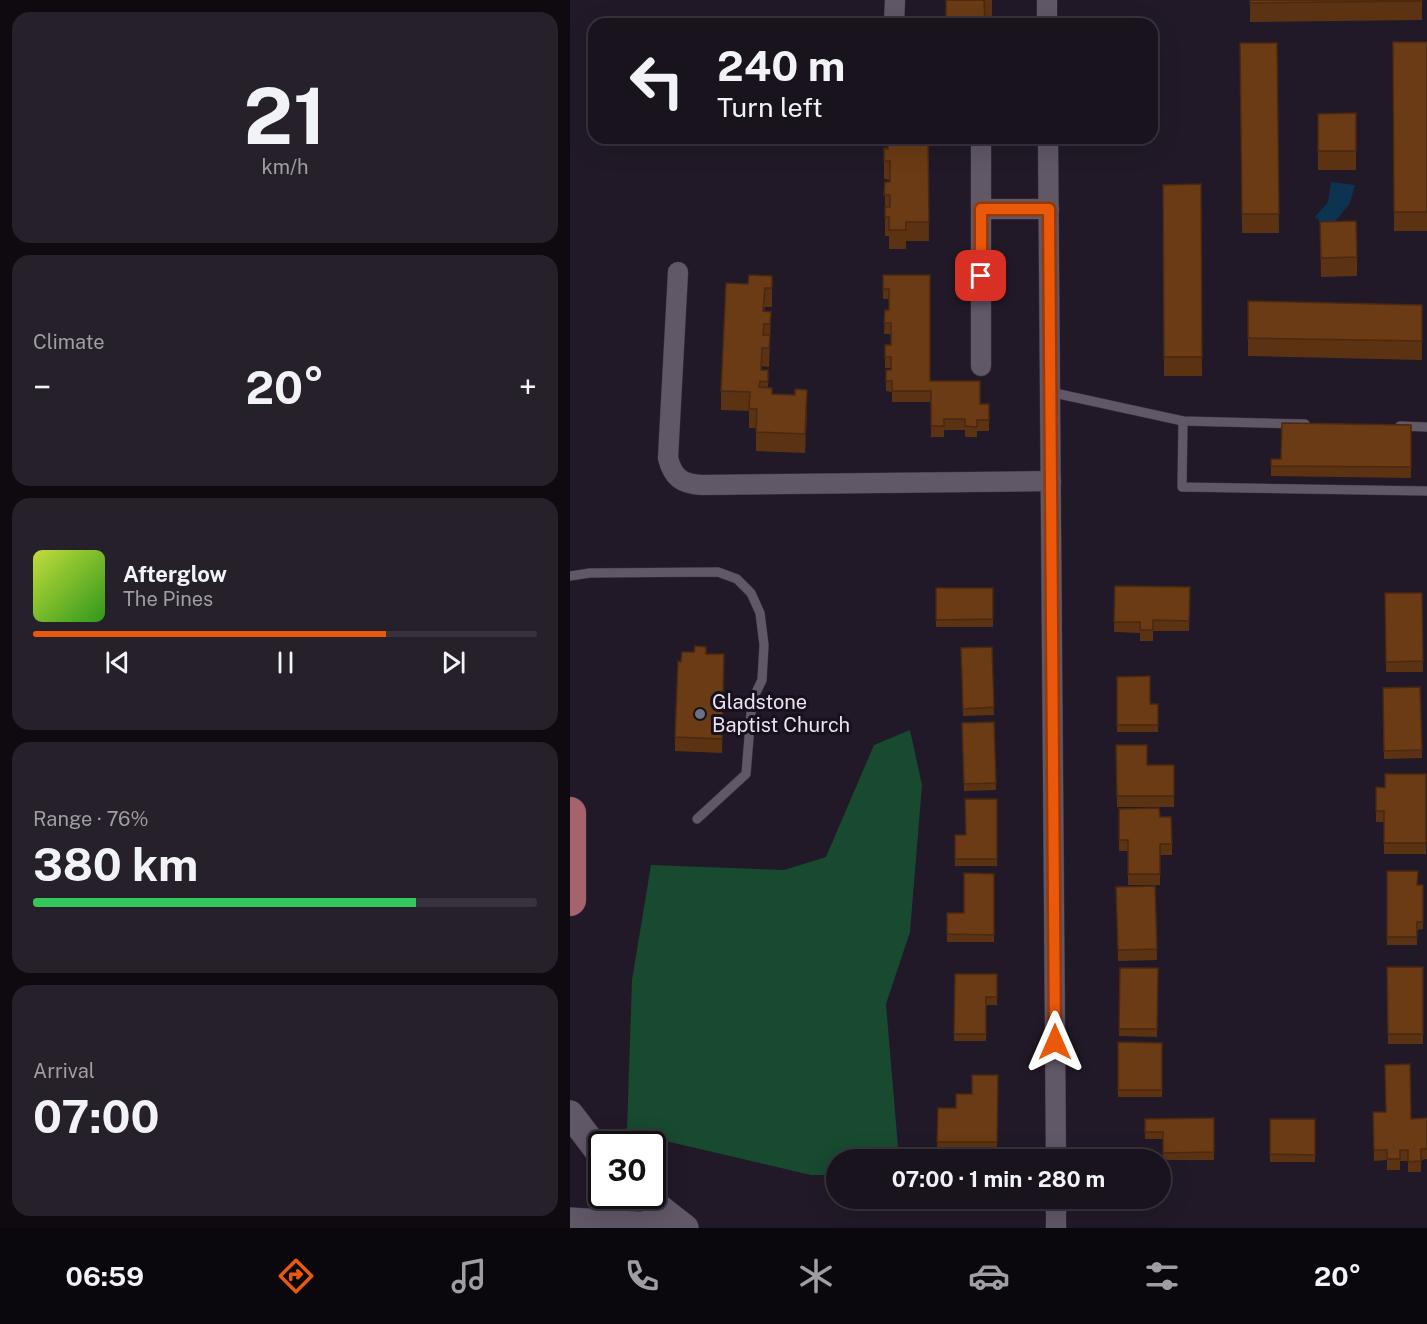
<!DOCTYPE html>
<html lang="en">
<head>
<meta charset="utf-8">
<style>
  body { margin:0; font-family:"Public Sans",sans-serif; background:#26202a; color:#f1f3f6; height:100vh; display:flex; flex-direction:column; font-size:22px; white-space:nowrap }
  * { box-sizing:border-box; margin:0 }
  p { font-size:20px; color:#9f9ea4 }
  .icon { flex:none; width:33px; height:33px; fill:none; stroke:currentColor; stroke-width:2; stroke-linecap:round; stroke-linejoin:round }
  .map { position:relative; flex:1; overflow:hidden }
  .panel { display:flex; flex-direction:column; gap:12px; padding:12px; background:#0e0a10; width:570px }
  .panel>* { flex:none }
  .banner { position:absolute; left:18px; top:18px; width:570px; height:126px; border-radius:18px; box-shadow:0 6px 24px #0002,0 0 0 2px #37323b; background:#19131d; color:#f1f3f6; overflow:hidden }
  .speed { position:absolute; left:18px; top:1131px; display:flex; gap:12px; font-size:30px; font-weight:700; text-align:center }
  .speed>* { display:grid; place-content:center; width:78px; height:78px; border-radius:50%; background:#19131d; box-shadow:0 6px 24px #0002,0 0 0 2px #37323b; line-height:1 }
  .speed .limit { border:3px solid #111; border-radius:9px; background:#fff; color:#111 }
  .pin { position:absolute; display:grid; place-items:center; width:51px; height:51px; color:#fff; margin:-26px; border-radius:12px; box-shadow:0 3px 9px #0006 }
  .me { position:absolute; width:66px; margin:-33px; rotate:0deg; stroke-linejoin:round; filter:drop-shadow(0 0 4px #0008) }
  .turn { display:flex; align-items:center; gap:21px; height:126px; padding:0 30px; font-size:27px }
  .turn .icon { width:78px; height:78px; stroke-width:2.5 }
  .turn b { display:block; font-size:42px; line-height:51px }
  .big { font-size:45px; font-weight:700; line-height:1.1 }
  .panel .widget { flex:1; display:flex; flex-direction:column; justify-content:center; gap:9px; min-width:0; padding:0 21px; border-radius:18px; background:#26202a }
  .panel .dial { align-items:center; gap:0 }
  .dial b { font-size:78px; line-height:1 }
  .song { display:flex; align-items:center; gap:18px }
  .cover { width:72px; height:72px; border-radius:9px; background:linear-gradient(135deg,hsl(70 70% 55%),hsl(110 70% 35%)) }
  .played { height:6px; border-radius:3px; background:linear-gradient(90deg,#ea580c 70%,#37323b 70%) }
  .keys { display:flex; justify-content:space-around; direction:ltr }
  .heat { display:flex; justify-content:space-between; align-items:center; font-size:33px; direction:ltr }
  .charge { height:9px; border-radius:4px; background:linear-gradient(90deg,#34c759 76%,#37323b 0) }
  .trip { position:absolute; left:256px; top:1149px; width:345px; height:60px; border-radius:30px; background:#19131d; box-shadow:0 6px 24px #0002,0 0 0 2px #37323b; font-weight:700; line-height:60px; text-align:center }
  .dock { display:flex; height:96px; justify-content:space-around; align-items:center; background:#0a080c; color:#9f9ea4 }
  .dock .icon { width:42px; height:42px }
  .dock .active { color:#ea580c }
  .dock b { font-size:27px; color:#f1f3f6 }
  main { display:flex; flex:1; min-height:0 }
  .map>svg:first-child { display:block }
</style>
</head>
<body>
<main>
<section class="panel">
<div class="widget dial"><b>21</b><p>km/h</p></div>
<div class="widget"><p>Climate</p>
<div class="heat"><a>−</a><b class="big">20°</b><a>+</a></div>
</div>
<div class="widget">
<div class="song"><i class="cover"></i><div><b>Afterglow</b><p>The Pines</p></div></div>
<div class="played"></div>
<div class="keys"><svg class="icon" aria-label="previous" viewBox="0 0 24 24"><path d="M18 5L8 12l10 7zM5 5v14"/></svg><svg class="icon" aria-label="pause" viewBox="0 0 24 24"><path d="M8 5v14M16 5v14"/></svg><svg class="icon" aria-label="next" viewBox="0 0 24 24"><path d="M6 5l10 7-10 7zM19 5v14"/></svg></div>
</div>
<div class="widget"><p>Range · 76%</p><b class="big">380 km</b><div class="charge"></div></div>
<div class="widget"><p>Arrival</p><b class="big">07:00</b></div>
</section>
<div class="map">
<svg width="857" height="1228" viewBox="0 0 857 1228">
  <rect width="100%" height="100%" fill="#211927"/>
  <polygon fill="#174a2f" points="340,730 352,785 340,932 316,1004 329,1159 267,1160 267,1175 241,1175 57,1132 62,980 81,865 214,870 256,857 304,745"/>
  <polygon fill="#0c3450" points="761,182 785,185 780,203 759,229 745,217 758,202"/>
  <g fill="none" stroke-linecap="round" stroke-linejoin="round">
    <g stroke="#3c3540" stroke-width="10">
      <g id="lane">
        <polyline points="480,392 613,421 735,424"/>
        <polyline points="613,421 612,487 857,491"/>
        <polyline points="830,426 857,427"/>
        <polyline points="0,576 20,573 148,572 167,579 181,593 190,613 194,645 192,680 182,701 176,774 127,819"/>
      </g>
    </g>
    <g stroke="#3c3540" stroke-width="21">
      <g id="street">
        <polyline points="477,0 477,24"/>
        <polyline points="324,24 325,0"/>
        <polyline points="411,138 411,366"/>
        <polyline points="478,138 486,1160"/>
        <polyline points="411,209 479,209"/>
        <path d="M108,272L98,458C103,478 112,484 132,485L481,481"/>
        <polyline points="486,1198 486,1228"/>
      </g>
    </g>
    <g stroke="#3c3540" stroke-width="28">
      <g id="secondary">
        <polyline points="0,1114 32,1156"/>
        <polyline points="74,1196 115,1228"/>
        <polyline points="0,1221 113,1228"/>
      </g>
    </g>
    <g stroke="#3c3540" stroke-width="33">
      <polyline id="primary" points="0,813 0,900"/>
    </g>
    <use href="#lane" stroke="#605767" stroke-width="9"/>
    <use href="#street" stroke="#605767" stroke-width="20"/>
    <use href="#secondary" stroke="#605767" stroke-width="27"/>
    <use href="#primary" stroke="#a6636c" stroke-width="32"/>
  </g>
  <g fill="#5b3312">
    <polygon points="375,0 422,0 422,16 415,16 415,21"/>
    <polygon points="680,0 852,0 852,20 680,22"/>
    <polygon points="823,42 857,42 857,231 824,231"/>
    <polygon points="670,43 707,43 709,233 672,233"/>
    <polygon points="786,113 786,170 748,170 748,114"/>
    <polygon points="313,138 358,138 359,241 336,241 336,249 319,249 319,236 315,236 315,182 320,182 320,180 314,179 314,148 318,149 318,143 313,142"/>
    <polygon points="631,184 632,376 594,376 593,185"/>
    <polygon points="750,222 787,257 787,276 751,277"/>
    <polygon points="313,275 360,381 410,404 419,404 419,431 407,431 407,437 395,437 395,430 374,430 374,437 361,437 361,402 322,402 322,392 316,391 316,370 321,370 321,368 315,368 315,345 321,345 321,334 314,334 315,310 319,310 319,299 313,299"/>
    <polygon points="202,276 202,307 195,307 194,311 201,312 199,367 192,366 192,370 198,370 198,387 202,394 237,409 235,453 186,451 186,428 179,428 179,411 151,410 151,391 178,284"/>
    <polygon points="678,301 852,305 852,360 678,356"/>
    <polygon points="841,425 841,478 701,476 701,459 711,459"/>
    <polygon points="545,586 620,587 619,631 583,631 583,641 570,641 570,633 544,632"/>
    <rect x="366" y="588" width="57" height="39"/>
    <polygon points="815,593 852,593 853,672 816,672"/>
    <polygon points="422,647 424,715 393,716 391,648"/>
    <polygon points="136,654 154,654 152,753 105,751 105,737 111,662"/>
    <polygon points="547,677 580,704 588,704 588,732 547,732"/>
    <polygon points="850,687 852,758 814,759 813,688"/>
    <polygon points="424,722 426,790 394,791 392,723"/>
    <polygon points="546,745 577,765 604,765 604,807 547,807"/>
    <polygon points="856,774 856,854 814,854 814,822 806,822 806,787 815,788"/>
    <polygon points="427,799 427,866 385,866 385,835 396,835"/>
    <polygon points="549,809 590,817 602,844 602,855 590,855 590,885 558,885 558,851 549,851"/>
    <polygon points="817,871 848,885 853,885 853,929 847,930 847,945 817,945"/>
    <polygon points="424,874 424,942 377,942 377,913 394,913"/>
    <polygon points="585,886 587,960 548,961 546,887"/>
    <polygon points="817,967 853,967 853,1044 818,1044"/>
    <polygon points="550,968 588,968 587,1037 549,1036"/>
    <polygon points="385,974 427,974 427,1005 416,1005 416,1041 384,1041"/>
    <polygon points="548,1042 592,1043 592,1097 548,1097"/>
    <polygon points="428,1075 427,1153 367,1152 368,1108 386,1108 402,1094"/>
    <polygon points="803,1112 841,1119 857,1118 857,1159 851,1160 851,1172 838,1172 838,1161 830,1161 830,1170 817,1170 817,1160 804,1161"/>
    <polygon points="644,1118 644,1160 593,1160 593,1139 575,1139 575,1119"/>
    <rect x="700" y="1119" width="45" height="43"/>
  </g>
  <polygon fill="#4a290f" points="237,390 237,409 235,453 235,434"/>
  <g fill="#6a3b15" stroke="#4a290f" stroke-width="1.5">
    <polygon points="376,0 414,0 415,21 421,20 421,24 376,24"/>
    <polygon points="680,0 852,0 852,1 680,3"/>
    <polygon points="823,42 857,42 857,212 824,212"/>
    <polygon points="670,43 707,43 709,214 672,214"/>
    <polygon points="786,113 786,151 748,151 748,114"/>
    <polygon points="318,138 358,138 359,222 336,222 336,230 319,230 319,217 315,217 315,207 320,207 320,195 314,195 315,182 320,182 320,161 314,161 314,148 318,149"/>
    <polygon points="631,184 632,357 594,357 593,185"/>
    <polygon points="786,221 787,257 751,258 750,222"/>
    <polygon points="179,275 202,276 202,288 195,288 193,311 201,312 200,324 194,324 193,335 200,335 199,348 192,348 191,370 198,370 198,382 190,381 189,387 202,388 202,394 225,395 225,389 237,390 235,434 186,432 187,409 179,409 180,392 151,391 156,283 178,284"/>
    <polygon points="313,275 360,275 360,381 410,381 410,404 419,404 419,420 407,420 407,427 395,426 395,419 374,419 374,426 361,426 361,391 322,391 322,381 316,381 316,370 321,370 321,357 315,357 315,345 321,345 321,323 314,323 315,310 319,310 319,289 313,289"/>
    <polygon points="678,301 852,305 852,341 678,338"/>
    <polygon points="712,423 841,425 841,467 701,466 701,459 711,459"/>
    <polygon points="545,586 620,587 619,621 583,620 583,630 570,630 570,622 544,622"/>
    <polygon points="366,588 423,588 423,619 366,620"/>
    <polygon points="815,593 852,593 853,661 816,662"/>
    <polygon points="125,646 136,647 136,654 154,654 152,739 105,737 108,661 111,662 112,652 124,652"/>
    <polygon points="422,647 424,707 393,709 391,648"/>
    <polygon points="580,676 580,704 588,704 588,725 547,725 547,677"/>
    <polygon points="850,687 852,750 814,751 813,688"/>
    <polygon points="424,722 426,783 394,784 392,723"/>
    <polygon points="546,745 577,745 577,765 604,765 604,796 547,796"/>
    <polygon points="815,774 856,774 856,843 814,843 814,811 806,811 806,787 815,788"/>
    <polygon points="395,799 427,799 427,859 385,859 385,835 396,835"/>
    <polygon points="589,808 590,817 601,817 602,844 590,844 590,874 558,874 558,840 549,840 549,809"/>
    <polygon points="817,871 848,871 847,885 853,885 853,922 847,922 847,937 817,937"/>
    <polygon points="394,873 424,874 424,935 377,934 377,913 394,913"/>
    <polygon points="585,886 587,949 548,950 546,887"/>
    <polygon points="817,967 853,967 853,1034 818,1034"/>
    <polygon points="550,968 588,968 587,1029 549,1029"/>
    <polygon points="385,974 427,974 427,997 416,997 416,1034 384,1034"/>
    <polygon points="548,1042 592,1043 592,1090 548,1090"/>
    <polygon points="840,1064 841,1119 857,1118 857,1149 851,1149 851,1161 838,1162 838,1150 830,1150 830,1159 817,1159 817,1150 804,1150 803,1112 816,1112 815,1065"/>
    <polygon points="402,1075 428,1075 427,1142 367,1142 368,1108 386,1108 386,1094 402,1094"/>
    <polygon points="644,1118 644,1152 593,1153 593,1132 575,1132 575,1119"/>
    <polygon points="700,1119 745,1119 745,1155 700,1154"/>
  </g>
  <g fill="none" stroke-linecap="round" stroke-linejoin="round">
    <g stroke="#983908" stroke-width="15">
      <polyline id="route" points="411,276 411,209 479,209 485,1042"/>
    </g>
    <use href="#route" stroke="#ea580c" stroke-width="10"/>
  </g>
  <circle fill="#6b7280" stroke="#18101d" stroke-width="2" cx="130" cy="714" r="6"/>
  <g text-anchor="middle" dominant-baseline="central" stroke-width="6" stroke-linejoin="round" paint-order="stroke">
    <g font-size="20" fill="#e9e4ee" stroke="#18101d" text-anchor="start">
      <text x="142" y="702">Gladstone<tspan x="142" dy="23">Baptist Church</tspan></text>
    </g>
  </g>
</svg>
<div class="speed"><div class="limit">30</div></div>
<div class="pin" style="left:411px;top:276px;background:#d93025"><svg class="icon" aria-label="arrive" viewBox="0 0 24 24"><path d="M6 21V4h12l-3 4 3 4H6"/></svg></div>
<svg class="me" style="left:485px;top:1042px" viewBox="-20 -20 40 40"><path d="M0-17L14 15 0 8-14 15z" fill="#ea580c" stroke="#fff" stroke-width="4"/></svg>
<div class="trip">07:00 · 1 min · 280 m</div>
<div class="banner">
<div class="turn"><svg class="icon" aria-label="left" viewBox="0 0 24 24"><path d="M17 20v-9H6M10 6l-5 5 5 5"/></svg><div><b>240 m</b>Turn left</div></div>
</div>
</div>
</main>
<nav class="dock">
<b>06:59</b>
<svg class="icon active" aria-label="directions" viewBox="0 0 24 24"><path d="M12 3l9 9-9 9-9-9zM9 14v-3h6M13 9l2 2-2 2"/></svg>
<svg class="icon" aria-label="music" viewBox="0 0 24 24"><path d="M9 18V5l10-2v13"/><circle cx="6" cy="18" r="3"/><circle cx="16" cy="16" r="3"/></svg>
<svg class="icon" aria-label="phone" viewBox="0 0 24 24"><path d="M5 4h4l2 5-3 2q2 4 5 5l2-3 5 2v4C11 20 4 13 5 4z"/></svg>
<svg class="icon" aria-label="climate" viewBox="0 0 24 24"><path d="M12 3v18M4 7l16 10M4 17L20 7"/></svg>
<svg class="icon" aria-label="car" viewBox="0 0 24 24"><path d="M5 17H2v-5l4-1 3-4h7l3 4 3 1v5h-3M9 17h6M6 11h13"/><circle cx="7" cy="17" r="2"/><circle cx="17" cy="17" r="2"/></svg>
<svg class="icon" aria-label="filters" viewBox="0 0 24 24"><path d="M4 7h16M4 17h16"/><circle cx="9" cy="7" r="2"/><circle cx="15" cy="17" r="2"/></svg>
<b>20°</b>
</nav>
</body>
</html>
